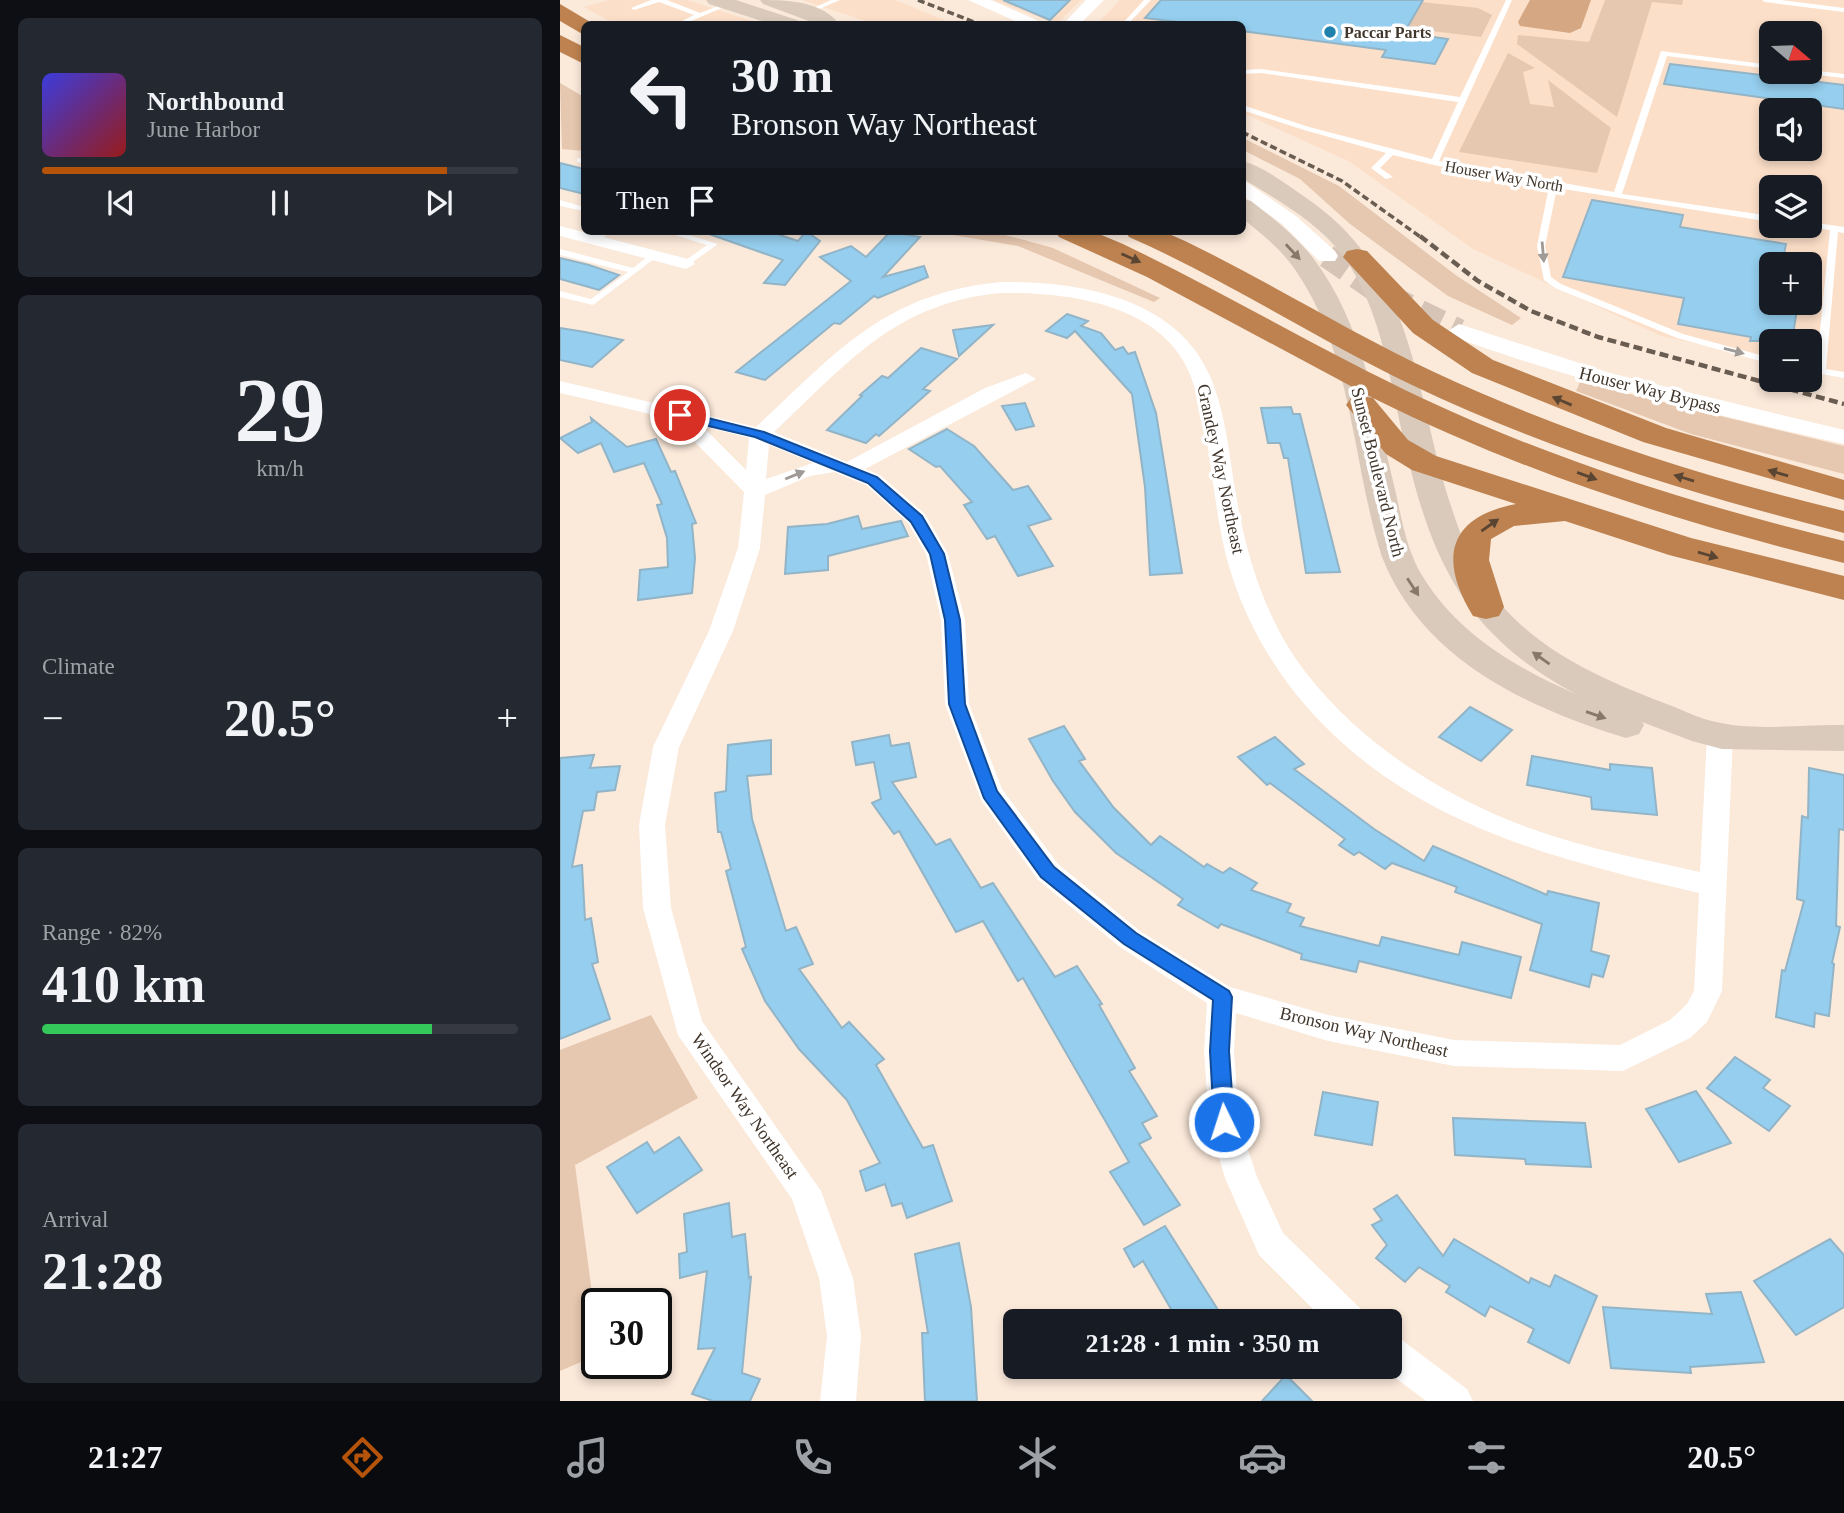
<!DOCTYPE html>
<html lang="en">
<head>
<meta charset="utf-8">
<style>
  body { margin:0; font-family:"Times New Roman",serif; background:#242831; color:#f1f3f6; height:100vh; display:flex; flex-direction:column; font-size:26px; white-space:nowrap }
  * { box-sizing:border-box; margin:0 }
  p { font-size:23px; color:#9ea1a6 }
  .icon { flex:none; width:38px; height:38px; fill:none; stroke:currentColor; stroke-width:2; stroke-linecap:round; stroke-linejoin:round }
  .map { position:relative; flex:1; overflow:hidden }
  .panel { display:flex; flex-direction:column; gap:18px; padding:18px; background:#0d0f14; width:560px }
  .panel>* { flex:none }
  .hud { position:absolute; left:21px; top:21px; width:665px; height:214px; border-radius:10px; box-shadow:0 4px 10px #0003; background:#171b24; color:#f1f3f6; overflow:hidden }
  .needle { width:46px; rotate:109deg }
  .buttons { position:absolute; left:1199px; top:21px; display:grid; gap:14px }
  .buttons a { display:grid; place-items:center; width:63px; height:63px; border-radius:10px; background:#171b24; box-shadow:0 4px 10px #0003; font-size:35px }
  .speed { position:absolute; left:21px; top:1288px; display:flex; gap:14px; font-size:35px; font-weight:700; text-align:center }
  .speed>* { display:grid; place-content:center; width:91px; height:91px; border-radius:50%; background:#171b24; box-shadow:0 4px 10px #0003; line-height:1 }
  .speed .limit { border:4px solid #111; border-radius:10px; background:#fff; color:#111 }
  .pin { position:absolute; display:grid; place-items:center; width:60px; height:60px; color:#fff; margin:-30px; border:4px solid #fff; border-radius:50%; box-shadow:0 2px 7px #0007 }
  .me { position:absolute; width:77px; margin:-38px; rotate:356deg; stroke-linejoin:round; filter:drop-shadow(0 0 5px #0008) }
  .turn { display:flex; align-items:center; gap:24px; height:147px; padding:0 35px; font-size:32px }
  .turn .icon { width:91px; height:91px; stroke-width:2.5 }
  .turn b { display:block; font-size:49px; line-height:60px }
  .then { display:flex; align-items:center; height:66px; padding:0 35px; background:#0003; gap:14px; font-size:26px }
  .big { font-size:52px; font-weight:700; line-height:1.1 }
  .panel .tile { flex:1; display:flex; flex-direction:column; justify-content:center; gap:10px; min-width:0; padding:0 24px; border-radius:10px; background:#242831 }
  .panel .dial { align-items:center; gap:0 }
  .dial b { font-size:91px; line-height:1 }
  .song { display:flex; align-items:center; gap:21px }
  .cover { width:84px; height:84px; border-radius:10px; background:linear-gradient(135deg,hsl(240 70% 55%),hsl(0 70% 35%)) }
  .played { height:7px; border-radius:4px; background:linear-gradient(90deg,#b45309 85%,#363941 85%) }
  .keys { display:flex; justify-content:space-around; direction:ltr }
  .heat { display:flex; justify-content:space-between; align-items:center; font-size:38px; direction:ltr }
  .charge { height:10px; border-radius:5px; background:linear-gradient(90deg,#34c759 82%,#363941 0) }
  .trip { position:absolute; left:443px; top:1309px; width:399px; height:70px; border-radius:10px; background:#171b24; box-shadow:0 4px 10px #0003; font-weight:700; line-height:70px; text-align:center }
  .dock { display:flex; height:112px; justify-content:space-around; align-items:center; background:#090b0e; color:#9ea1a6 }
  .dock .icon { width:49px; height:49px }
  .dock .current { color:#b45309 }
  .dock b { font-size:32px; color:#f1f3f6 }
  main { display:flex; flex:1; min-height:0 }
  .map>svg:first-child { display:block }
</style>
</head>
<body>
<main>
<section class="panel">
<div class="tile">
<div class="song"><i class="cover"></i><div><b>Northbound</b><p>June Harbor</p></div></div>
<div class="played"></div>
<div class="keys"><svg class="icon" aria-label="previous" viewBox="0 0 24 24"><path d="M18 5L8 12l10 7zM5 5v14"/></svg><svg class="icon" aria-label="pause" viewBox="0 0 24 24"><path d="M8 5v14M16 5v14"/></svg><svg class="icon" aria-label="next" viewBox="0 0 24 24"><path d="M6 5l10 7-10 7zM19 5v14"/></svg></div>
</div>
<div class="tile dial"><b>29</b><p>km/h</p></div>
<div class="tile"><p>Climate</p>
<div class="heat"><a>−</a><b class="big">20.5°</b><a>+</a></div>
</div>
<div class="tile"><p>Range · 82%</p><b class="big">410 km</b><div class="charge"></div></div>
<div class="tile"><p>Arrival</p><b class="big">21:28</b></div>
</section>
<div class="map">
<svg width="1284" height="1401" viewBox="0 0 1284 1401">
  <rect width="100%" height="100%" fill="#fbe9da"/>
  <g fill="#fcdfc8" fill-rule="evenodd">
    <polygon points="49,0 127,0 201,24 55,24 24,7"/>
    <polygon points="242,0 335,0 394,24 314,24"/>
    <polygon points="433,0 521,0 497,24"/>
    <path d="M560,0H1284V375L1250,368V341H1211V359L1101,336L913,249L790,162L683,113L682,24H537ZM1211,33H1250V72H1211ZM1211,110H1250V149H1211ZM1211,187H1250V226H1211ZM1211,264H1250V303H1211Z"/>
  </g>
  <g fill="#e6c7af">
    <polygon points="1045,0 1123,0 1122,5 1092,2 1057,117 957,44 958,35 1029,42"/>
    <polygon points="861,2 918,8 932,15 921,37 847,28"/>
    <polygon points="948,53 975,68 963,72 970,104 994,107 988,80 1051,128 1037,173 899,152"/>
    <polygon points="0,83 24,97 24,151 2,149"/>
    <polygon points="683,138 779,186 897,276 961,318 952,325 888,296 790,224 740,179 683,150"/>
    <polygon points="369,231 431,231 493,248 600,298 594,302 458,246"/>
    <polygon points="1020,382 1284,446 1284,474 1131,434 1016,391"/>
    <polygon points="91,1015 138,1098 15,1165 37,1331 37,1355 0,1371 0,1050"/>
  </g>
  <polygon fill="#d5a782" points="970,0 1031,0 1021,28 1010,33 960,26 958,22"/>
  <g fill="#95ceee" stroke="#92b4c7" stroke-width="2">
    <polygon points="443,0 510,0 490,20"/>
    <polygon points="601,0 863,0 844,33 888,39 875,64 822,57 826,50 682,31 682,24 635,24 585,18"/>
    <polygon points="1110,64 1284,85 1284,109 1104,84"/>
    <polygon points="0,163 24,169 24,194 0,188"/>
    <polygon points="1032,200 1123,215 1120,227 1226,244 1222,264 1211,264 1211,303 1238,303 1232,341 1190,341 1191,337 1118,324 1124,298 1003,277"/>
    <polygon points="149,231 208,231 238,241 246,231 260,241 225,285 204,283 223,260 149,234"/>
    <polygon points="330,232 360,237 323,277 364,266 368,277 318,298 314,296 280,324 274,323 205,380 176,372 291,281 260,257 291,246 306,257"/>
    <polygon points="0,258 29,265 59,275 39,290 0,279"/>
    <polygon points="507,314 528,321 521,326 541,333 555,350 563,347 568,354 575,352 596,413 622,573 590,575 585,487 572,394 515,331 507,338 486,331"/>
    <polygon points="433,325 399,356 393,330"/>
    <polygon points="0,328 25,332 63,340 32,367 0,360"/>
    <polygon points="361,348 397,359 363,389 370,391 319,436 316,434 306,443 267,430 302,396 300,395 322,376 328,378"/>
    <polygon points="465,403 474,426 456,430 442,406"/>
    <polygon points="731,407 733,414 740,414 780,572 746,573 728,458 724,458 720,443 708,443 701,408"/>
    <polygon points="31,418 67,447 96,439 111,472 115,471 136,523 132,524 135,558 132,593 78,600 80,570 108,567 107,538 97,505 102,504 84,463 54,472 41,443 18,453 0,438 32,422"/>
    <polygon points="387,429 414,446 453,490 468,486 491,519 468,526 493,566 458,576 435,536 427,539 404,505 412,502 380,466 376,467 349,449"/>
    <polygon points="298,516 302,529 341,521 348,536 268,556 268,570 225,574 228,527 267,524"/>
    <polygon points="910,707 952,730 921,761 879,737"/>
    <polygon points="504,726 525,759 519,761 554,808 591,845 600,836 644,867 647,864 663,873 670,868 697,883 691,890 731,904 727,912 744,918 740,926 819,946 822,937 899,955 902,942 961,957 951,998 799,961 796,972 741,959 742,954 661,924 658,928 618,905 623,899 556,853 515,812 493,781 469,739"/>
    <polygon points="329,735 331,746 349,743 356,777 332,782 376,845 390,839 421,888 433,883 495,977 517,966 542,1004 539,1005 575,1068 569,1071 597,1116 582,1123 591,1138 579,1144 620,1205 584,1225 550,1172 569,1162 463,978 458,981 423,921 396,932 339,831 334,834 312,803 321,799 314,762 296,765 292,742"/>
    <polygon points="715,737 744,764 734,769 814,829 864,861 873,846 987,895 988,891 1039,903 1031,951 1049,956 1043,977 1032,974 1029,987 970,970 982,924 895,892 897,887 832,863 825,869 799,852 794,855 779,845 785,839 710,783 707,785 678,757"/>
    <polygon points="211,740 211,774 187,776 192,819 226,931 236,927 253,964 239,969 282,1028 289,1022 324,1059 316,1065 363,1148 373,1145 392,1201 347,1218 342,1203 332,1206 325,1184 306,1191 300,1171 320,1163 287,1100 239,1049 205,1001 182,949 186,947 166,871 171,869 161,832 158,832 155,793 166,791 168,745"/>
    <polygon points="34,755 30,768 60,766 55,790 37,792 34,810 23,811 12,867 22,865 25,920 31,918 38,962 32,964 50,1019 0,1039 0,758"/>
    <polygon points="972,756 1050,770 1050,764 1092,768 1097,815 1032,809 1031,797 967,785"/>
    <polygon points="1249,768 1284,775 1284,830 1279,829 1276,926 1280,927 1272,963 1274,964 1269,1016 1255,1013 1254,1027 1216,1017 1222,970 1225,971 1244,901 1237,899 1242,816 1248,818"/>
    <polygon points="1175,1057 1210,1080 1203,1088 1230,1106 1209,1131 1147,1088"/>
    <polygon points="1136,1091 1171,1143 1119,1162 1086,1109"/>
    <polygon points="763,1092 818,1102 812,1145 755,1135"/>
    <polygon points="893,1118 1025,1123 1031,1167 966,1164 965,1159 895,1155"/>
    <polygon points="119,1137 142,1170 77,1213 47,1167 87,1142 94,1153"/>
    <polygon points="837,1195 883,1256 894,1239 969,1283 971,1278 990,1287 995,1275 1037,1296 1009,1363 968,1342 974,1329 930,1306 925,1316 886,1292 890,1286 859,1267 845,1282 816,1258 827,1245 812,1225 822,1220 814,1209"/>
    <polygon points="169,1203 172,1237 185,1234 189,1278 191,1277 182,1373 200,1379 190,1401 153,1401 132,1394 155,1348 138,1349 147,1271 120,1278 119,1254 127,1252 124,1214"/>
    <polygon points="605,1226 665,1321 618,1321 583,1261 574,1267 564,1249"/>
    <polygon points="1270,1239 1284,1255 1284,1307 1236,1335 1194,1281"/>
    <polygon points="399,1243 411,1307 417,1401 365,1401 362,1333 368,1333 355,1254"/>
    <polygon points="1181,1292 1204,1362 1130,1367 1131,1373 1051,1368 1043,1307 1152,1314 1146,1294"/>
    <polygon points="726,1375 752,1401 702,1401"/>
  </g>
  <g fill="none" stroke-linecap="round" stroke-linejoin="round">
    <polyline stroke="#d6c5b7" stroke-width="24" stroke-dasharray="24 12" stroke-linecap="butt" points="767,256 814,289 899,331"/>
    <g fill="#fff" fill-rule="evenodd">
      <polygon points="91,0 107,0 140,13 166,3 171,4 124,24 116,24 134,15 99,2 74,10 71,8"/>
      <polygon points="271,0 280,0 250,13 245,12"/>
      <polygon points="584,0 591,0 568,24 562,24"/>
      <polygon points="946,0 952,0 879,161 1054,192 1101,51 1211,65 1211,69 1107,56 1062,194 1211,216 1211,222 997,188 985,246 991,277 1001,284 1123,334 1211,358 1211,364 1117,338 995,288 984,280 977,246 989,187 874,165 833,155 820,168 833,177 826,179 811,168 826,153 744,130 682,110 682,105 749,127 872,159 898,102 701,73 682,74 682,70 701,69 900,97"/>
      <polygon points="1202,0 1221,0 1284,8 1284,12 1205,2"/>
      <polygon points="1250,70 1284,74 1284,78 1247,74 1246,72"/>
      <polygon points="17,158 24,159 24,163 17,162"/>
      <polygon points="0,200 24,207 24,211 0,206"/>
      <polygon points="1250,222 1284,227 1284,233 1278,232 1266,369 1284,372 1284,378 1261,374 1256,371 1270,230 1247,227"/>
      <polygon points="42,231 52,231 37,242 31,242 31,238"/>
      <polygon points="102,231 116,231 158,244 126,267 123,266 123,262 147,245"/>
      <polygon points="0,249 73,268 91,254 98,256 33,305 0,297 0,291 31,299 68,272 0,255"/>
    </g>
    <g fill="#fff" fill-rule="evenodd">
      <polygon points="0,226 132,260 135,264 126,269 0,236"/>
      <path d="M441,282C517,281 616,297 650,376C665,411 669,452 675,489C686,556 705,620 747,674C808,752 902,808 996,837C1043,852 1092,861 1140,872L1147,736L1151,730L1160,727L1169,730L1173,736L1162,991L1147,1022L1130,1038L1063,1071L894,1066L768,1041L676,1013L674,1051L679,1122L697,1177L723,1233L801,1309L806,1321H765L699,1255L665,1178L649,1122L644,1051L647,1003L560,947L478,880L421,800L385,704L381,620L366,554L348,523L306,485L274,472L250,476L205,495L200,548L173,631L119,747L105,825L111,908L142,1021L261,1191L293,1278L301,1336L296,1401H260L267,1336L259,1278L232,1199L118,1035L83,908L79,825L93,747L149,631L178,548L184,492L112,419L0,393V381L196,427C276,353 324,293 441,282ZM441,293C508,292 604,304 631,377C650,429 651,485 662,538C674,599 705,659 746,706C849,824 993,859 1139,893L1134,991L1127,1004L1110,1020L1060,1045L894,1040L768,1015L670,987L580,931L498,864L442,789L409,704L405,620L388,554L365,514L320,475L305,469L476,379L466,373L425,388L287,462L214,432C287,364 334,303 441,293ZM142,426L189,438L186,470ZM209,445L253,463L206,479Z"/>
      <polygon points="830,1335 842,1340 907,1389 913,1401 866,1401 821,1367 830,1367"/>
    </g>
    <g fill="#fff" fill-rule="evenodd">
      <polygon points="408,0 431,0 485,24 462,24"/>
      <polygon points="526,0 544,0 520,24 503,24"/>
      <polygon points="682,179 736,216 775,251 778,256 775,261 759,261 722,224 682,195"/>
      <path d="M899,324L1050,373L1284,430V444C1151,414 1019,383 891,336L888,331Z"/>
    </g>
    <g fill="#dacabb" fill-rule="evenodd">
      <polygon points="146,0 176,0 237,20 240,24 211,24 149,4"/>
      <path d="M200,0C226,0 262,1 279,24H257L203,4Z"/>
      <path d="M682,161C703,166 724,183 742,195C858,272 852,386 891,506C900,534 911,563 928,588C972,650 1043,680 1112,706C1125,711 1138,718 1152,721C1193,732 1242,724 1284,725V751L1162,749L1132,741L1082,722L1084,725L1079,734L1066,738C967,708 862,659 822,557C792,464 793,354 736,271C722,250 702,234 682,218V199L691,201C713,218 736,236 753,258C802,322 815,405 833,481C841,513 845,549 863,577C898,634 956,668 1016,694C887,626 863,534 835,400C825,352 814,301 786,260C761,224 719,201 682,178Z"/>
    </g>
    <g fill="#bd824f" fill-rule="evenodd">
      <polygon points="0,4 32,23 24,24 24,35 0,21"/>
      <polygon points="0,35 24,47 24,64 0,52"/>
      <path d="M495,231H532L563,244C665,293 762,351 864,399C998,462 1140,506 1284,541V563C1121,523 963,473 813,398L848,440L876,456L1131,538L1284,576V600L1109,555L1005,521L954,526L931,539L929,560L944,607L939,616L926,619L913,616C878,559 888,517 956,504L852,470L826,454L786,405L791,398L802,396L813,398L587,277L499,237Z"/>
      <path d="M565,231H602L625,241C710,282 789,332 874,372C1005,433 1143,477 1284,511V533C1136,495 990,451 852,385C756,339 667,280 569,237Z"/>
      <polygon points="797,249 807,251 873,320 933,360 1106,428 1284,480 1284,500 1083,442 912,373 853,333 783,257 787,251"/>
    </g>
    <g stroke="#695c51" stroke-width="3.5" stroke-dasharray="7 3.5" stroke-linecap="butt">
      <polyline points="358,0 419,24"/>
      <polyline points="682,132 782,181 862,238"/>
    </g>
    <polyline stroke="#695c51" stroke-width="4.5" stroke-dasharray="9 4.5" stroke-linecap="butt" points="860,236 918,281 971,311 1038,337 1284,404"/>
  </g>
  <defs><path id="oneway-solid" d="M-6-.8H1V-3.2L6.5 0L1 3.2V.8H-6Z" transform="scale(1.75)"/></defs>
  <g fill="#86796c">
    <use href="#oneway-solid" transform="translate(733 252) rotate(47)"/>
    <use href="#oneway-solid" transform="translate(853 587) rotate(57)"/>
    <use href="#oneway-solid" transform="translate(981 658) rotate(-145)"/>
    <use href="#oneway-solid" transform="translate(1036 715) rotate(19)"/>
  </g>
  <g fill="#a09a96">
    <use href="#oneway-solid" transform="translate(983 252) rotate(85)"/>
    <use href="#oneway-solid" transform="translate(1174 351) rotate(15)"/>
    <use href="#oneway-solid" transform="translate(235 475) rotate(-22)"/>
  </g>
  <g fill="#5a4533">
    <use href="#oneway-solid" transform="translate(571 258) rotate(24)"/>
    <use href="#oneway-solid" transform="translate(1002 401) rotate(-157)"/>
    <use href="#oneway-solid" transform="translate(1218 473) rotate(-164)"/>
    <use href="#oneway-solid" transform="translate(1027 476) rotate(20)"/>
    <use href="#oneway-solid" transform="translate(1124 478) rotate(-163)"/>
    <use href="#oneway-solid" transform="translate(930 525) rotate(-35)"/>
    <use href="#oneway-solid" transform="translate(1148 555) rotate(16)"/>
  </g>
  <polygon fill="#1a73e8" stroke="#114b97" stroke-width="2" points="120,411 204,432 317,477 362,516 384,554 400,620 405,704 437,791 494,867 576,933 669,991 672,997 669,1051 674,1122 671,1129 664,1131 657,1129 654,1122 650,1051 653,1000 564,944 481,877 424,798 389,704 385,620 370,554 351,522 308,483 195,437 115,418 113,415"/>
  <circle fill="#1f81ac" stroke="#fff" stroke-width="2.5" cx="770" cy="32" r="7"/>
  <g text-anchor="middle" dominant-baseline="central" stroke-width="7" stroke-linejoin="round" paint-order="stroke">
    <g font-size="16" font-weight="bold" fill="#41362c" stroke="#fff" text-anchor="start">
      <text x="784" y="32">Paccar Parts</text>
    </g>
    <g font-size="16" fill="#41362c" stroke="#fff">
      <text transform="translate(944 176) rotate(10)">Houser Way North</text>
    </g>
    <g font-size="18" fill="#41362c" stroke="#fff">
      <text transform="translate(1090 390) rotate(14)">Houser Way Bypass</text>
      <text transform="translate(661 469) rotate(78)">Grandey Way Northeast</text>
      <text transform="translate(818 472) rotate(76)">Sunset Boulevard North</text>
      <text transform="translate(804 1032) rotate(13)">Bronson Way Northeast</text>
      <text transform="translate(185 1106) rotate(55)">Windsor Way Northeast</text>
    </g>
  </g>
</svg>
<div class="buttons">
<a><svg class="needle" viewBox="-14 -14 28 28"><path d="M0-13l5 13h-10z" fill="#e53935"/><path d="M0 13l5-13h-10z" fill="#9ea1a6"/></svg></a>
<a><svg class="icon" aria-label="sound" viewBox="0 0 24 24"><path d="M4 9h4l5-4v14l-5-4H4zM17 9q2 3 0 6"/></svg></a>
<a><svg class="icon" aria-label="layers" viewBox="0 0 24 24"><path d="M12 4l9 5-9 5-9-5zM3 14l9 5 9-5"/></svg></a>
<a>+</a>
<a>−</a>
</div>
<div class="speed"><div class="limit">30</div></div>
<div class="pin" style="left:120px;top:415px;background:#d93025"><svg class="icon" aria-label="arrive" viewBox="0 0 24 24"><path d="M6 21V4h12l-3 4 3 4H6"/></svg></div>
<svg class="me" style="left:664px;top:1122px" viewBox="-20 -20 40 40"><circle r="17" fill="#1a73e8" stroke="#fff" stroke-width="3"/><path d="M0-11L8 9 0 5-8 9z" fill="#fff"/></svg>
<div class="trip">21:28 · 1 min · 350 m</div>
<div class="hud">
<div class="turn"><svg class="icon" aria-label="left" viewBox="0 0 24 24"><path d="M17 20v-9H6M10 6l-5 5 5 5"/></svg><div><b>30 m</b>Bronson Way Northeast</div></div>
<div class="then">Then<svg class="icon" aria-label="arrive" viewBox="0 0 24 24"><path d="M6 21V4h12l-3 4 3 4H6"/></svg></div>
</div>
</div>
</main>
<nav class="dock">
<b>21:27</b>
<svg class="icon current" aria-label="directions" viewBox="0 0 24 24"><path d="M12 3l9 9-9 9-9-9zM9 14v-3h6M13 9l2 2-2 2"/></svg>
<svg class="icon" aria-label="music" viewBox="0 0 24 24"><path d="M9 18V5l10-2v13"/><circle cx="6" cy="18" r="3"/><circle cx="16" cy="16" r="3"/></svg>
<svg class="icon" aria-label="phone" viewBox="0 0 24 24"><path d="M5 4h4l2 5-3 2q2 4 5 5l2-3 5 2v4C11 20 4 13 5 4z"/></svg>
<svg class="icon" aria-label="climate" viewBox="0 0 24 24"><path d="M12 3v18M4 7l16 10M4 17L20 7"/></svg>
<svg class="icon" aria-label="car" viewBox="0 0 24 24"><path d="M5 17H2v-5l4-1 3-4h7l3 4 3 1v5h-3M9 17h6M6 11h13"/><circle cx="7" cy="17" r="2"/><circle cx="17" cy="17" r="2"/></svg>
<svg class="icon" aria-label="filters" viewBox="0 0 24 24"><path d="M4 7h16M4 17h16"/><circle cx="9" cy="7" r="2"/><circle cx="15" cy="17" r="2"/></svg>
<b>20.5°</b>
</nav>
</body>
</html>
